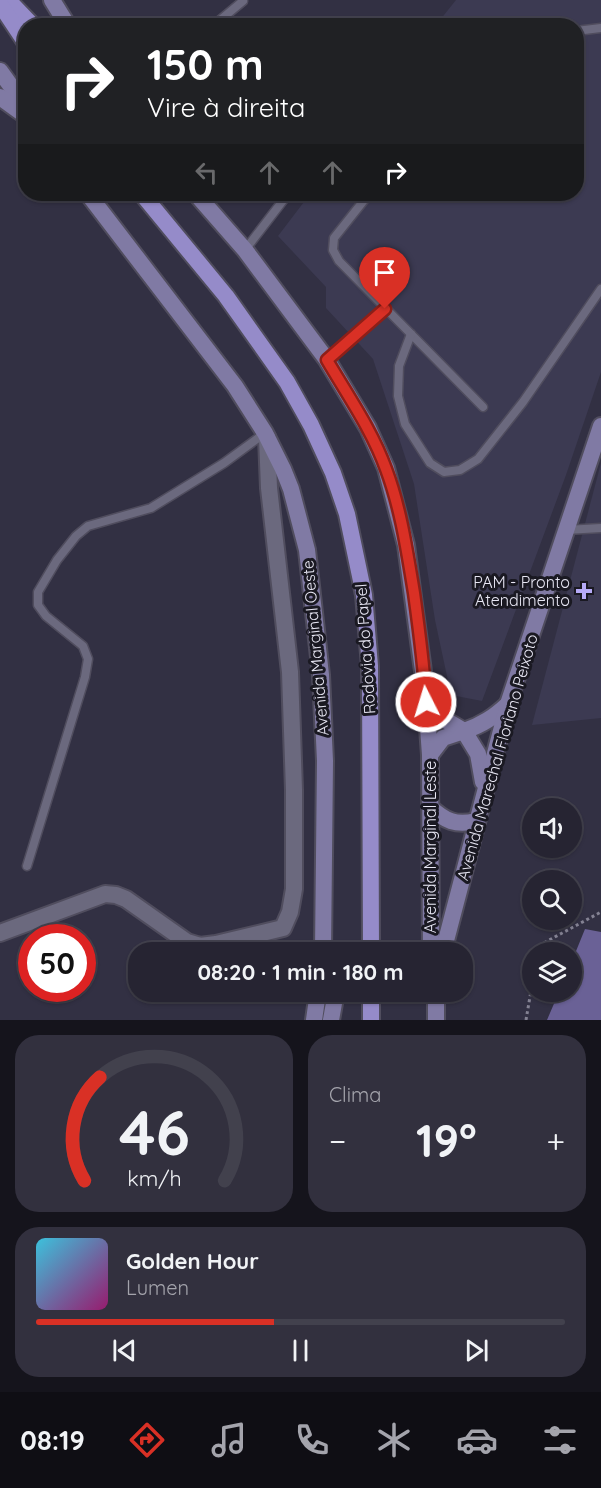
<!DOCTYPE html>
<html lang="pt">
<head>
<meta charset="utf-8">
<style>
  body { margin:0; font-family:Quicksand,sans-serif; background:#32303e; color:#f1f3f6; height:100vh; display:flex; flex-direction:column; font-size:22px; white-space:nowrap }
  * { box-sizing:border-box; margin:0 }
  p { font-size:20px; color:#a4a4ac }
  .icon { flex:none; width:33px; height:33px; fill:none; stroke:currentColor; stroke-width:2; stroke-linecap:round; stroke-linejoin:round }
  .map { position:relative; height:1020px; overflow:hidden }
  .panel { display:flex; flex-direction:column; gap:15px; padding:15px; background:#15141c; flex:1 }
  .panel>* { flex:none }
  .top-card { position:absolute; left:18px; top:18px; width:566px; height:183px; border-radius:24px; box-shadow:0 2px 4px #0004,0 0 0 2px #42414d; background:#202124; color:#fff; overflow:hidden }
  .fabs { position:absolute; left:522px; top:798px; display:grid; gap:12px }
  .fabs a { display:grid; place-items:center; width:60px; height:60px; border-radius:50%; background:#262432; box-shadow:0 2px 4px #0004,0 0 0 2px #42414d; font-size:30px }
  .speed { position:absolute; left:18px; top:924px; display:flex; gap:12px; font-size:30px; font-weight:700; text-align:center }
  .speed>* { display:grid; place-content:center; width:78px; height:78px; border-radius:50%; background:#262432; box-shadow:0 2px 4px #0004,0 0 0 2px #42414d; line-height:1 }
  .speed .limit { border:9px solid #d22; background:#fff; color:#111 }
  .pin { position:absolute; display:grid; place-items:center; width:51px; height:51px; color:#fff; margin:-62px -26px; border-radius:50% 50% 50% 0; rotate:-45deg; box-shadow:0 0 6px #0007 }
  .pin .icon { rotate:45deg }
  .me { position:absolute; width:66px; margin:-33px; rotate:355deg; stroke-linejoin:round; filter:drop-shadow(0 0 4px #0008) }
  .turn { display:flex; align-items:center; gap:21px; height:126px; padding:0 30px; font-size:27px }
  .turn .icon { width:78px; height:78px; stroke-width:2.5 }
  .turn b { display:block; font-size:42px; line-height:51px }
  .lanes { display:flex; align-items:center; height:57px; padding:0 30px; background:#0003; justify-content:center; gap:30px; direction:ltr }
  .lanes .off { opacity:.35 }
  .big { font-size:45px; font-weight:800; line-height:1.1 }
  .panel .tile { flex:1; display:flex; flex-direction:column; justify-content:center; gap:9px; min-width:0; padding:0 21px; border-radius:24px; background:#32303e }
  .panel .dial { align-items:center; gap:0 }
  .dial svg { height:156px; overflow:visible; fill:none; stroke:#42414d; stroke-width:7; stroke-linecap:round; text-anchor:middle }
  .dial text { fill:#f1f3f6; stroke:none }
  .song { display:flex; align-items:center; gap:18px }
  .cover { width:72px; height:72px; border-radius:9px; background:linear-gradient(135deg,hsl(190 70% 55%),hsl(320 70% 35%)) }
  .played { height:6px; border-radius:3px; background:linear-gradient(90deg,#d93025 45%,#42414d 45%) }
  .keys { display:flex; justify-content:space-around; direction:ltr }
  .heat { display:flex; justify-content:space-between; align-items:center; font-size:33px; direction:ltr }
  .panel .tiles { flex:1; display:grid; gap:15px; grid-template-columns:1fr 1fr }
  .tile:last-child { grid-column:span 2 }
  .trip { position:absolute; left:128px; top:942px; width:345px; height:60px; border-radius:24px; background:#262432; box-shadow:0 2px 4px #0004,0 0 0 2px #42414d; font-weight:800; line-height:60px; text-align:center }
  .tab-bar { display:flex; height:96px; justify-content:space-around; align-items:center; background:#0f0e14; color:#a4a4ac }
  .tab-bar .icon { width:42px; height:42px }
  .tab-bar .current { color:#d93025 }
  .tab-bar b { font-size:27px; color:#f1f3f6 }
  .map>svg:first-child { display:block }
</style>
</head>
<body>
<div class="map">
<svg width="601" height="1020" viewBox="0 0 601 1020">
  <rect width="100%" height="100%" fill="#323043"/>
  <g fill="#3c3a52">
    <polygon points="456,0 601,0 601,372 566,475 482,701 451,695 435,620 414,484 373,359 326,308 326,287 278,236 310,194 576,194 576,26 436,25"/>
    <polygon points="601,463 601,718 532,725"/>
  </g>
  <polygon fill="#6a6196" points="585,929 601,932 601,1020 547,1020 559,992 572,992 572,961"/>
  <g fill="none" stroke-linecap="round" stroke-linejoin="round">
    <g stroke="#504d5e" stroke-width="11">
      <g id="service">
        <polyline points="213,26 243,1"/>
        <polyline points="576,31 601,28"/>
        <polyline points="369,194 334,238 333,250 339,261 483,407"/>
        <polyline points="245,250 288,194"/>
        <polyline points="411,334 399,366 398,396 405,424 430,463 444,472 460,470 478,459 523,402 601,289"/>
        <polyline points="327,360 385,309"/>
        <polyline points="566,530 601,528"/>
        <polyline points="27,866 85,677 88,659 83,646 46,616 38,605 38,592 57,560 76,536 88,526 151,508 224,463 265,433"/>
      </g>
    </g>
    <g stroke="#504d5e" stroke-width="20">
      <polyline id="minor" points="0,933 105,894 116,895 126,899 187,942 200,946 216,944 283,928 290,912 294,889 294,790 290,672 269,488 267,437"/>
    </g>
    <g stroke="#504d5e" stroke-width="20">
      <g id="secondary">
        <polyline points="52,0 68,26"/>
        <polyline points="0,71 26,107"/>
        <polyline points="0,97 26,116"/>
        <polyline points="88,194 235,386 265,433 283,469 291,489 307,550 321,675 325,761 323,952"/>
        <polyline points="196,194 245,250 327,360 368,428 386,468 406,545 425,686 430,755 431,952"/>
        <path d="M426,702L447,721L464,731C482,725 494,717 508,704"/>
        <polyline points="430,755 443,738 464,731 478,754 483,782"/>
        <path d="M430,807C445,821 456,826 476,821"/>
        <polyline points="443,952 508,704 601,426"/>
        <polyline points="436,992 436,1020"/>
        <polyline points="314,1020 318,992"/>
        <polyline points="331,1020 336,992"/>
      </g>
    </g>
    <g stroke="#504d5e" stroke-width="20">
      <g id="primary">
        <polyline points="8,0 33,26"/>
        <polyline points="0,4 26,43"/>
        <polyline points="142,194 226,296 287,382 311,425 333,473 347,514 364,595 370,666 371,952"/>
        <polyline points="371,1020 371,992"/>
      </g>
    </g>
    <g stroke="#848293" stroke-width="3" stroke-dasharray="3 3" stroke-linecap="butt">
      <polyline points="538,952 540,945 601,912"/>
      <polyline points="526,1020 532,985"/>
    </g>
    <use href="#service" stroke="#6b697e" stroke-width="8"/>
    <use href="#minor" stroke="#6b697e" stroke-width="16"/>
    <use href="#secondary" stroke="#807aa4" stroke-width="16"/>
    <use href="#primary" stroke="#958bc9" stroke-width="16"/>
  </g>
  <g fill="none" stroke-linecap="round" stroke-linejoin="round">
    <g stroke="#8d1f18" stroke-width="15">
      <path id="route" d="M385,309L327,360C348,396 372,430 386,469C401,509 407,551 414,593C419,629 424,666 426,702"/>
    </g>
    <use href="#route" stroke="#d93025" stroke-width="10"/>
  </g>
  <path fill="#b7abf8" stroke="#1a1922" stroke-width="2" d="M581 582h6v6h6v6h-6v6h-6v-6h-6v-6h6z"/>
  <g text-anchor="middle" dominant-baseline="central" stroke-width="6" stroke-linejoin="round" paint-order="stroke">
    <g font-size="16" fill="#e8e7f4" stroke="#1a1922" text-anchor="end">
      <text x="570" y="582">PAM - Pronto<tspan x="570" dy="18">Atendimento</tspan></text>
    </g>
    <g font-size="16" fill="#e8e7f4" stroke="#1a1922">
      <text transform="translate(315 648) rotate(-95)">Avenida Marginal Oeste</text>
      <text transform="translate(365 649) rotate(-94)">Rodovia do Papel</text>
      <text transform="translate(497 757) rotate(-74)">Avenida Marechal Floriano Peixoto</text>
      <text transform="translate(430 847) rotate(-90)">Avenida Marginal Leste</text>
    </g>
  </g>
</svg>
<div class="fabs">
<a><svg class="icon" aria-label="sound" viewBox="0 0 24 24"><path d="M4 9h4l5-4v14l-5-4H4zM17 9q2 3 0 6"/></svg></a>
<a><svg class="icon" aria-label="search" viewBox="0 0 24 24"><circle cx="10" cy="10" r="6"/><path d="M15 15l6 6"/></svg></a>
<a><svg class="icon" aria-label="layers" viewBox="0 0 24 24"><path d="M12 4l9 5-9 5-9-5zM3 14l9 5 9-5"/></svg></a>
</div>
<div class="speed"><div class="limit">50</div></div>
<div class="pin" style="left:385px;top:309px;background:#d93025"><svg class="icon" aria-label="arrive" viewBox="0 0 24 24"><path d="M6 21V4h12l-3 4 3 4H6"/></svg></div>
<svg class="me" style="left:426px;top:702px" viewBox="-20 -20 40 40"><circle r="17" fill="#d93025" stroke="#fff" stroke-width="3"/><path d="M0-11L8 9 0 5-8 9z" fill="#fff"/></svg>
<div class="trip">08:20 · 1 min · 180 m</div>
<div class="top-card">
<div class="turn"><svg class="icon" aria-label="right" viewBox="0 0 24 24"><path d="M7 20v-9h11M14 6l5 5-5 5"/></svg><div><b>150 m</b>Vire à direita</div></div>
<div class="lanes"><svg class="icon off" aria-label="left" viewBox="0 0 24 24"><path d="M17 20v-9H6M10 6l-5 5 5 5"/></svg><svg class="icon off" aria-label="ahead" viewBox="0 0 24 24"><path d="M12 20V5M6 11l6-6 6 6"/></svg><svg class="icon off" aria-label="ahead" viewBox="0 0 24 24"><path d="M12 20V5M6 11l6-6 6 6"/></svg><svg class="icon" aria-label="right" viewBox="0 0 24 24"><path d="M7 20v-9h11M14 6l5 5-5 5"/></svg></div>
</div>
</div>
<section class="panel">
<div class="tiles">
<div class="tile dial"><svg viewBox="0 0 100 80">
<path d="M14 69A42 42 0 1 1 86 69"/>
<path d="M14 69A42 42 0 0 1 22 16" stroke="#d93025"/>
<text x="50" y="56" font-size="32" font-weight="700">46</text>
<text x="50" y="72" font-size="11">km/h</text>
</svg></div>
<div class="tile"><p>Clima</p>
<div class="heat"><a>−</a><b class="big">19°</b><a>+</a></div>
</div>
<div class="tile">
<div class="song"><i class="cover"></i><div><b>Golden Hour</b><p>Lumen</p></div></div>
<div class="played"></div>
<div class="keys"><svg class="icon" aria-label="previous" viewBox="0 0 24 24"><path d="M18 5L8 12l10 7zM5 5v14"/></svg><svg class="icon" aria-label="pause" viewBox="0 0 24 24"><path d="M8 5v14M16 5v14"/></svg><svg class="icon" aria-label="next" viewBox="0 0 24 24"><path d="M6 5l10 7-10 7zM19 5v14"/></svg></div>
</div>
</div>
</section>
<nav class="tab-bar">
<b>08:19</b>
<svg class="icon current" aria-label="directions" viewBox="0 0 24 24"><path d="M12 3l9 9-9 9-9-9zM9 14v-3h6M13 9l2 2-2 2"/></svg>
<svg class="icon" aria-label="music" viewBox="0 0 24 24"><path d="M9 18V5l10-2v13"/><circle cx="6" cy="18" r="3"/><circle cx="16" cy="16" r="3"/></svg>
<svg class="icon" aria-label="phone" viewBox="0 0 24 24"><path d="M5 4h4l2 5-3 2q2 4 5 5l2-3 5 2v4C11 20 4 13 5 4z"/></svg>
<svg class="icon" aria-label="climate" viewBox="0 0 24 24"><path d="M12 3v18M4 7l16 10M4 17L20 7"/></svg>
<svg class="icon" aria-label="car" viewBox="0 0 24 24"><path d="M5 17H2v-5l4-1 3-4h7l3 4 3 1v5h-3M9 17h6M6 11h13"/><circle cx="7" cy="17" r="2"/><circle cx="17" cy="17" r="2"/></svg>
<svg class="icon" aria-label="filters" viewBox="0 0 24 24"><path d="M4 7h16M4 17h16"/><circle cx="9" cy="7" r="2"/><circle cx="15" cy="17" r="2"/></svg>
</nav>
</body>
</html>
